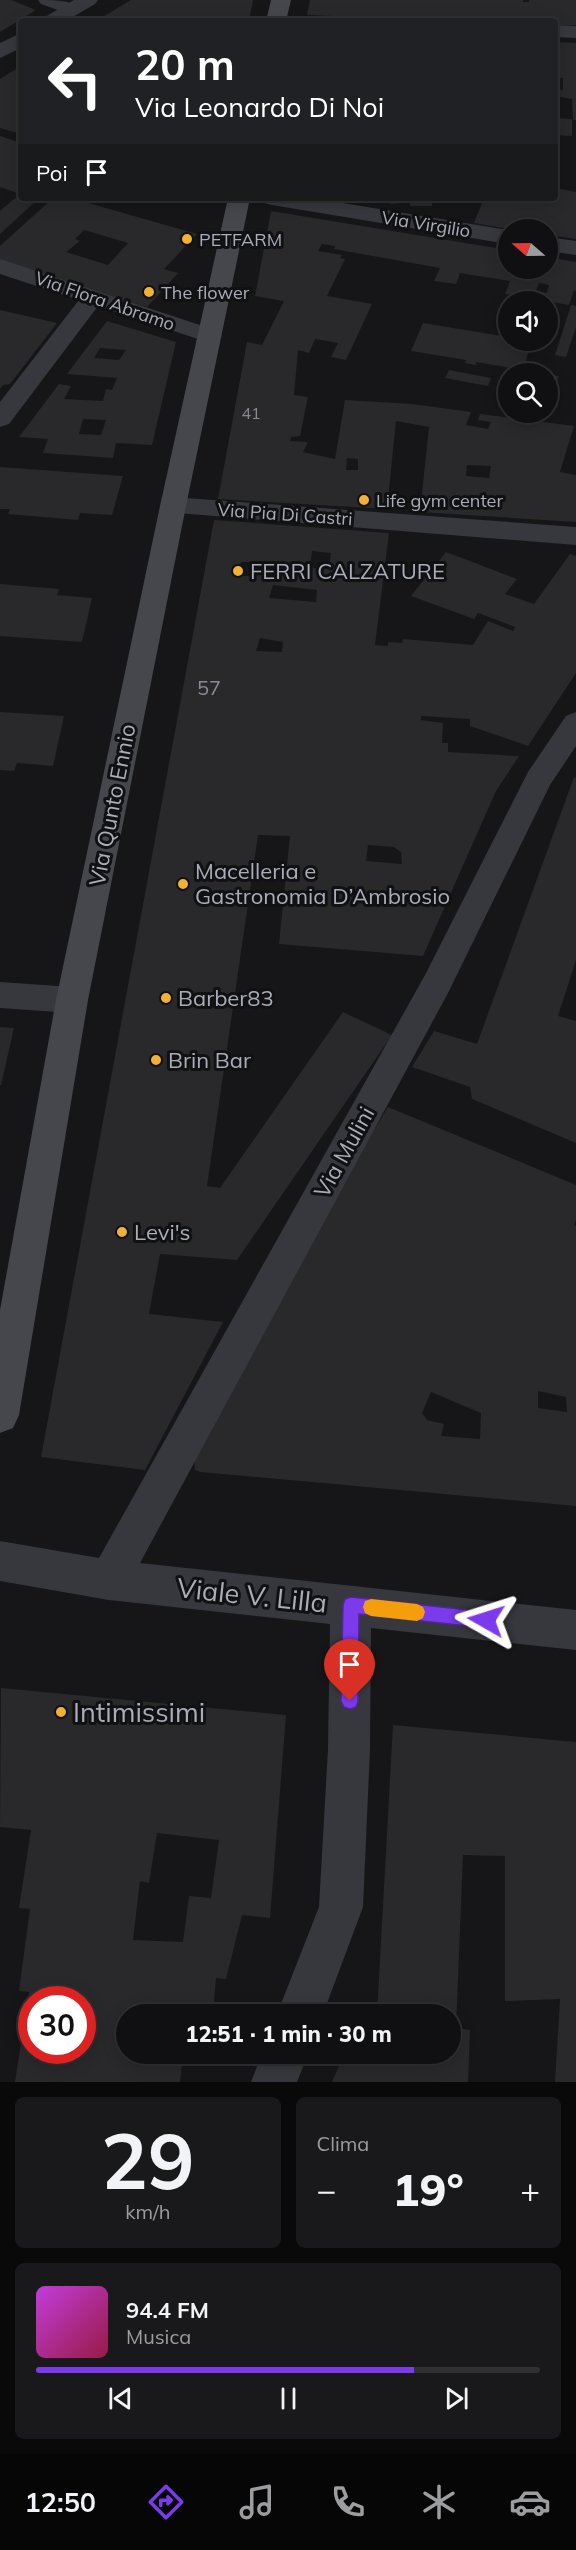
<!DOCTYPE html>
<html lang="it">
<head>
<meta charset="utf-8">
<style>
  body { margin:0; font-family:Mulish,sans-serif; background:#19191b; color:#f1f3f6; height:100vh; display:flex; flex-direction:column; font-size:22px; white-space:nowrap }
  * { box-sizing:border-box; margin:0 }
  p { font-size:20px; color:#9c9d9f }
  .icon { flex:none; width:33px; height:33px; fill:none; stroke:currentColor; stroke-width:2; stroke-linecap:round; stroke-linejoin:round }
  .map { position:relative; height:2082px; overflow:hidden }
  .sheet { display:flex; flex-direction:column; gap:15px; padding:15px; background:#09090a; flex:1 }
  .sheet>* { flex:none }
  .banner { position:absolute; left:18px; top:18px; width:540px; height:183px; border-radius:6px; box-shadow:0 3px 15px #0003,0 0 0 2px #303032; background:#202124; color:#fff; overflow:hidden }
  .needle { width:39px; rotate:290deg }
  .controls { position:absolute; left:498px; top:219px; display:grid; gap:12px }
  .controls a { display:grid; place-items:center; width:60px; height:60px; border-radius:50%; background:#101012; box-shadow:0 3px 15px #0003,0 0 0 2px #303032; font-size:30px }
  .speed { position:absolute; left:18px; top:1986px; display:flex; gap:12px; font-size:30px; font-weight:700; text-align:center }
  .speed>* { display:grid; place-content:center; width:78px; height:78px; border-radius:50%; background:#101012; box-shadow:0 3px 15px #0003,0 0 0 2px #303032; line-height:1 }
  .speed .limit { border:9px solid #d22; background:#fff; color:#111 }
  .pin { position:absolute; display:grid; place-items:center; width:51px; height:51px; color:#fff; margin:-62px -26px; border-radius:50% 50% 50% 0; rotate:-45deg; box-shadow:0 0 6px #0007 }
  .pin .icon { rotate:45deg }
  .me { position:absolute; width:66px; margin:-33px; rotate:276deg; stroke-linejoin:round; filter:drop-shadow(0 0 4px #0008) }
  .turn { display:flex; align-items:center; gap:21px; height:126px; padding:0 18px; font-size:27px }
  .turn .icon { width:78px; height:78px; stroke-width:2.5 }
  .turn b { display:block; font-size:42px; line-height:51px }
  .then { display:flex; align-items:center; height:57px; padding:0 18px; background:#0003; gap:12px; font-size:22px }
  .big { font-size:45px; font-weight:800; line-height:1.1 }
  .sheet .widget { flex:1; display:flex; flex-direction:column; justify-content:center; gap:9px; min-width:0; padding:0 21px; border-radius:9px; background:#19191b }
  .sheet .dial { align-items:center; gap:0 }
  .dial b { font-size:78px; line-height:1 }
  .song { display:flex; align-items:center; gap:18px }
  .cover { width:72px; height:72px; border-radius:9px; background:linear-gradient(135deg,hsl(290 70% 55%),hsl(340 70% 35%)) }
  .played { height:6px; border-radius:3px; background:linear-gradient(90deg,#7c3aed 75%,#303032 75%) }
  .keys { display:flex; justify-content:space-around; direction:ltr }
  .heat { display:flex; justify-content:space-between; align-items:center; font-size:33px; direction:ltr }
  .sheet .tiles { flex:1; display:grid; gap:15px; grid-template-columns:1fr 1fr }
  .widget:last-child { grid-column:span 2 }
  .trip { position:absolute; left:116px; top:2004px; width:345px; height:60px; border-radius:30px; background:#101012; box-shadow:0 3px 15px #0003,0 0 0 2px #303032; font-weight:800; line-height:60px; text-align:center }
  .tabs { display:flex; height:96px; justify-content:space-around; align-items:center; background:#060607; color:#9c9d9f }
  .tabs .icon { width:42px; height:42px }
  .tabs .on { color:#7c3aed }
  .tabs b { font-size:27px; color:#f1f3f6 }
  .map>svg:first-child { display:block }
</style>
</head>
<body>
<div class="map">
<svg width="576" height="2082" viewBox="0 0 576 2082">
  <rect width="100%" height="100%" fill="#161618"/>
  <g fill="#29292c" fill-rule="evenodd">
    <polygon points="0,0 11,0 36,10 0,32"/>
    <polygon points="131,0 253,0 249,21 96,21"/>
    <polygon points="310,0 523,0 523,2 529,2 529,0 576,0 576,25 555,25 555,21 462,21 307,15"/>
    <polygon points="555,42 576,43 576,120 573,120 572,99 555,96 555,89 563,90 563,78 555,78"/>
    <polygon points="21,66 21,134 0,128 0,79"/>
    <polygon points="555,118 572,119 572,136 555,135"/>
    <polygon points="0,136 21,143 21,198 39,198 0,234 0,211 20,194 0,187"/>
    <polygon points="555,188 576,192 576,239 548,235 548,230 515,230 474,223 484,198 555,198"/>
    <path d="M53,198H71L197,234L164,269L178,273L147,307L0,262V246ZM84,230L128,243L108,265L66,252L80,241L75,239Z"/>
    <polygon points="384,198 433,198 432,206 410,206 410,202 392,204 386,202"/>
    <path d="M271,211L508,250V268H548V257L576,262V291L574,290L569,305L505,294L510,281L460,273L456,284L434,281L440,268L334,249L335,246L322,244L318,251L342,255L340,258L345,259L327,296L372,304L346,360L331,357L338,343L315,339L309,353L298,350L294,395L308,397L300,436L291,437L290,441L308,442L303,452L335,459L345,400L412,404L471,412L466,425L488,429L491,422L478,420L480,414L574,426L560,472L576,475V522L420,512L429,427L396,421L387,509L218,499L247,342L262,345L284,301L255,296ZM539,283L549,285L547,293L536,291ZM347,458L358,459V470H346ZM467,465L491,466L489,478L466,476Z"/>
    <polygon points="571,305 576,306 576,327 566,357 555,355"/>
    <polygon points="0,310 57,323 10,384 3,385 0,389"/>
    <path d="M107,321L176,342L152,445L116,443L113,458L43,453L48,439L19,437L59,384L71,386L64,399L103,401L106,389L112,390L117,378L67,374ZM100,348L126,350L119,360L94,358ZM83,419L106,420L101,435L79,434Z"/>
    <polygon points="423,323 508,337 508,340 532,340 523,370 476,362 476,365 465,363 466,360 411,351"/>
    <polygon points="449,370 491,378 488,386 445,378"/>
    <polygon points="549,375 559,376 551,398 548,397"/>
    <polygon points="0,467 123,476 112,515 80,513 78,520 8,514 10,509 0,509"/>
    <path d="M214,520L389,533L375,645L388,646V642L402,643L403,639L473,645L488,621L513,631L515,627L478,613L474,619L411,596L446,552L517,579L505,594L534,604L570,554L576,556V673L528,746L470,726V719L421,716V720L443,723L442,743H448V752L519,756L496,791L423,956L279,944L290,836L258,835L207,1186L220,1188L343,1012L392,1035L237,1260L160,1254L149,1314L223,1322L145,1470L41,1457ZM312,551L331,553L329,569L310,568ZM241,562H256L253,576H238ZM273,585L317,590L316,602L269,598ZM260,638L283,642L282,652L256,651ZM368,845L394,847L401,852L402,864L366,861Z"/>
    <polygon points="0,584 59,589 57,595 92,598 82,642 0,636"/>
    <polygon points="0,712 64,716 53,766 17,763 14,771 0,770"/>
    <polygon points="574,777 576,778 576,960 558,1016 576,1021 576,1143 472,1099 470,1087 412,1067 434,1031 477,1044"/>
    <polygon points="0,1027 14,1028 1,1085 0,1085"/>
    <path d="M388,1107L576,1185V1220L574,1225L576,1226V1506L201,1472L195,1470L194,1457L299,1253ZM538,1391L566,1397L567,1412L538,1408ZM431,1392L481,1413L480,1439L441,1436L444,1424L427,1420L422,1413Z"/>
    <path d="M1,1688L286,1715L270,1918L242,1915L226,1979L216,1978L213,2014H126V2054H183L180,2082H15L29,1992L19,1991L30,1909L19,1908L31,1830L0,1827ZM157,1833L219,1840L211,1898L189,1896L183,1942L133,1940L140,1881L149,1883ZM32,2000H82V2050H32Z"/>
    <polygon points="393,1725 576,1742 576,2082 555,2082 560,1999 505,2001 505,1856 463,1855 456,2028 470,2030 468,2082 332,2082 344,2054 450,2054 450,2014 377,2014"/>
  </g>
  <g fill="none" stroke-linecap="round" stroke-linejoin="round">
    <g fill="#37383d" fill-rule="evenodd">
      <path d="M38,0C52,0 73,0 82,9L79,13L72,15L41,4Z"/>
      <polygon points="555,25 576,26 576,38 555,37"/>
      <polygon points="261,198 312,198 508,230 508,244 272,205 264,203"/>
      <polygon points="548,237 576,241 576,255 548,251"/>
      <polygon points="0,259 218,331 222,336 218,341 210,343 98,306 9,424 0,427 0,402 79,300 0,274"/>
      <polygon points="173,497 576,527 576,545 164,512 160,506 164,500"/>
      <polygon points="576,712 576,746 550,785 448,993 140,1563 576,1610 576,1650 371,1628 370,1749 363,1907 323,2014 277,2014 319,1907 328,1749 330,1624 109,1600 0,1581 0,1541 99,1558 425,975 528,772 566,716"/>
      <polygon points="0,982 72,987 83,991 88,1000 83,1009 72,1013 0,1008"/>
      <polygon points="262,2054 308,2054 297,2082 251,2082"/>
    </g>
    <g fill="#37383d" fill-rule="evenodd">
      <polygon points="74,0 98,0 95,4 66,21 42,21 45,17"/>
      <polygon points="21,33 21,48 0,58 0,43"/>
    </g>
    <g fill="#45474d" fill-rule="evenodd">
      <polygon points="271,0 291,0 286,21 266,21"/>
      <polygon points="228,198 250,198 186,506 88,1000 19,1415 13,1428 0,1433 0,1310 56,1000 160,506"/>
    </g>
  </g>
  <polygon fill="#7c3aed" stroke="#51269a" stroke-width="1.5" points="351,1597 486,1612 492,1614 494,1620 492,1626 486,1628 359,1614 358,1701 356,1707 350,1709 344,1707 341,1701 343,1605 345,1599"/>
  <polygon fill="#f59e0b" points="371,1599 417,1604 423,1607 425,1612 423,1618 417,1621 371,1616 365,1613 363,1607 365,1601"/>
  <g fill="#f2b134" stroke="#111113" stroke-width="2">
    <circle cx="187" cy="239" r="6"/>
    <circle cx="149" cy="292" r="6"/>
    <circle cx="364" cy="500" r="6"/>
    <circle cx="238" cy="571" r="6"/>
    <circle cx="183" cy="884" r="6"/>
    <circle cx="166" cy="998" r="6"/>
    <circle cx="156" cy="1060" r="6"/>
    <circle cx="122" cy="1232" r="6"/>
    <circle cx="61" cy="1712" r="6"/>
  </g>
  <g text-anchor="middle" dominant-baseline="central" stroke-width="6" stroke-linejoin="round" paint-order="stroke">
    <g font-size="16" fill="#888b94">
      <text x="251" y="413">41</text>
    </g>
    <g font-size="18" fill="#a8adb8" stroke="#111113">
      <text transform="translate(426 224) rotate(9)">Via Virgilio</text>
      <text transform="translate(105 301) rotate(19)">Via Flora Abramo</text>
      <text transform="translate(285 514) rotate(4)">Via Pia Di Castri</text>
    </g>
    <g font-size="18" fill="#a8adb8" stroke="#111113" text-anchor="start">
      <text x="199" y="239">PETFARM</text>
      <text x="161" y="292">The flower</text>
      <text x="376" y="500">Life gym center</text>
    </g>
    <g font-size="20" fill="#888b94">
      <text x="209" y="687">57</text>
    </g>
    <g font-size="22" fill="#a8adb8" stroke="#111113" text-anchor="start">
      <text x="250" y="571">FERRI CALZATURE</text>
      <text x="195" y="871">Macelleria e<tspan x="195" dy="25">Gastronomia D’Ambrosio</tspan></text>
      <text x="178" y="998">Barber83</text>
      <text x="168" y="1060">Brin Bar</text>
      <text x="134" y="1232">Levi's</text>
    </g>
    <g font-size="22" fill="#a8adb8" stroke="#111113">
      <text transform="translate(112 805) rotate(-79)">Via Qunto Ennio</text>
      <text transform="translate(344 1152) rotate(-61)">Via Mulini</text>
    </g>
    <g font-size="27" fill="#a8adb8" stroke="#111113">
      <text transform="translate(252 1595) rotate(6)">Viale V. Lilla</text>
    </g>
    <g font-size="27" fill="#a8adb8" stroke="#111113" text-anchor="start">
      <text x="73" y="1712">Intimissimi</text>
    </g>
  </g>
</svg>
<div class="controls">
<a><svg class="needle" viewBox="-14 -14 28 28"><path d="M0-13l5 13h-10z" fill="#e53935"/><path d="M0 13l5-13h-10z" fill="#9c9d9f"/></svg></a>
<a><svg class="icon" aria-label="sound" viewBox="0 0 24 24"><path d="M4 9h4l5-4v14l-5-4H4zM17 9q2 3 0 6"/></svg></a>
<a><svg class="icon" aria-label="search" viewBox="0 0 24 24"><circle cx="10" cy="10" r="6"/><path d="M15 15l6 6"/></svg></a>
</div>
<div class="speed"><div class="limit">30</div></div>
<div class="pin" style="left:350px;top:1701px;background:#d93025"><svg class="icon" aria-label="arrive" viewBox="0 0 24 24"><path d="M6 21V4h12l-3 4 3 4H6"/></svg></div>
<svg class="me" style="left:486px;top:1620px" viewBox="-20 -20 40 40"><path d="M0-17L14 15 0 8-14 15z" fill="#7c3aed" stroke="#fff" stroke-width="4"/></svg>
<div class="trip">12:51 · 1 min · 30 m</div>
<div class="banner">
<div class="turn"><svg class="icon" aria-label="left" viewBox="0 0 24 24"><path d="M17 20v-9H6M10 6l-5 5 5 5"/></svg><div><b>20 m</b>Via Leonardo Di Noi</div></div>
<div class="then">Poi<svg class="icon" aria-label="arrive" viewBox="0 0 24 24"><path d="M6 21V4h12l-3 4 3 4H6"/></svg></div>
</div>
</div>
<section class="sheet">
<div class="tiles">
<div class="widget dial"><b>29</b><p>km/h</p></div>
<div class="widget"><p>Clima</p>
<div class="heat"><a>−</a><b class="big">19°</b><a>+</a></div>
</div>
<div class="widget">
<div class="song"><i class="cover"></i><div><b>94.4 FM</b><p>Musica</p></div></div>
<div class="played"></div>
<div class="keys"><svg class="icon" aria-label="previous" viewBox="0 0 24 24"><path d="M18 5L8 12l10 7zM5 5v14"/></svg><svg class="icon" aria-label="pause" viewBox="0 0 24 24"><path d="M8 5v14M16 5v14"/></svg><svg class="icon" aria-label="next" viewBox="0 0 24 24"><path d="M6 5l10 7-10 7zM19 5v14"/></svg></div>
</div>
</div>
</section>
<nav class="tabs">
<b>12:50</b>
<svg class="icon on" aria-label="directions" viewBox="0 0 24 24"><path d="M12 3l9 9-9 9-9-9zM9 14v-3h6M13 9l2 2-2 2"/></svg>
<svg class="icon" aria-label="music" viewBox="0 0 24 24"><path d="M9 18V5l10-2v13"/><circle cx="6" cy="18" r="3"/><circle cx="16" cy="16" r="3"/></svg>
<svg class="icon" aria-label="phone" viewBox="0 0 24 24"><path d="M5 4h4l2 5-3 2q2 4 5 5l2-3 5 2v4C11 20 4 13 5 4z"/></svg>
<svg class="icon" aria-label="climate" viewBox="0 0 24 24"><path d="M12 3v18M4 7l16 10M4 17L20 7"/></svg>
<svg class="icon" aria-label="car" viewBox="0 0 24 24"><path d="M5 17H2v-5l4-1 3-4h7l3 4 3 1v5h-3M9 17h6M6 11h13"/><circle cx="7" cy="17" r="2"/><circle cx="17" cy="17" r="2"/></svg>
</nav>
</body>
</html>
